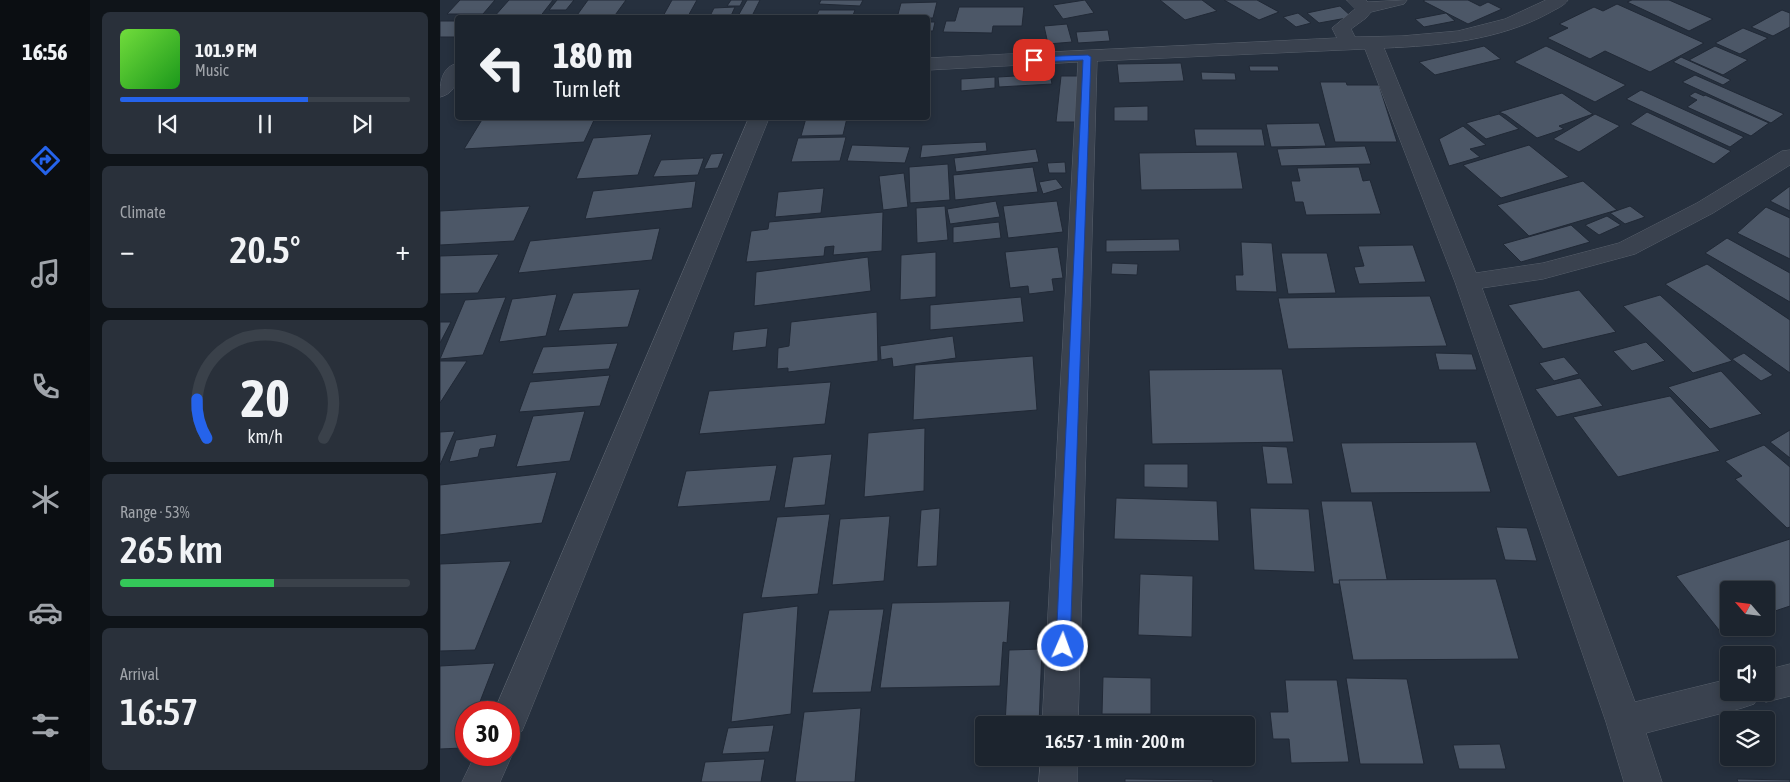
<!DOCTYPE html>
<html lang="en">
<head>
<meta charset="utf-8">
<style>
  body { margin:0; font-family:"Asap Condensed",sans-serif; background:#29303a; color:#f1f3f6; height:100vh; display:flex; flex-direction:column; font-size:19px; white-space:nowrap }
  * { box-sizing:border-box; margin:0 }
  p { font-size:16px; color:#a0a4aa }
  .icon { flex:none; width:28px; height:28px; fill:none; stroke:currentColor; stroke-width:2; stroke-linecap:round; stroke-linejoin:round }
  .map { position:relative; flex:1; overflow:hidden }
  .panel { display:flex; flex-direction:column; gap:12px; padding:12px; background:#0f1419; width:350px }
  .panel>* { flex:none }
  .guide { position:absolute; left:15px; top:15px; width:475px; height:105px; border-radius:5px; box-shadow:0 2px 8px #0003,0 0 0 1px #3a414a; background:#1c242e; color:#f1f3f6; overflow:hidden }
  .needle { width:32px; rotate:298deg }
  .buttons { position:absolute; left:1280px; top:581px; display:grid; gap:10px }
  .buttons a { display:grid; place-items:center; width:55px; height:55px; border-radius:5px; background:#1c242e; box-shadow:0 2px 8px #0003,0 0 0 1px #3a414a; font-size:25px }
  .speed { position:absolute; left:15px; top:701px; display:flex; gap:10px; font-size:25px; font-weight:700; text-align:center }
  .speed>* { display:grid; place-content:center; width:65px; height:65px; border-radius:50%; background:#1c242e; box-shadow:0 2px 8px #0003,0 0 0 1px #3a414a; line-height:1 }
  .speed .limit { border:8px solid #d22; background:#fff; color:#111 }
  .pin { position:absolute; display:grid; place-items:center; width:42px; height:42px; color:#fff; margin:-21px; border-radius:10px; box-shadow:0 2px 8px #0006 }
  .me { position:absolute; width:55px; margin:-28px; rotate:2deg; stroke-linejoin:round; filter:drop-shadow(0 0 4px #0008) }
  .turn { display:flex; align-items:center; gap:18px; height:105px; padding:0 15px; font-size:22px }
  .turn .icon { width:65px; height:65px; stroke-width:2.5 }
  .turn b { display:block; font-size:35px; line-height:42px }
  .big { font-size:38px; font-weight:600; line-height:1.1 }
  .panel .tile { flex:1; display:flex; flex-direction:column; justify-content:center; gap:8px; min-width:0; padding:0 18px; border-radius:8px; background:#29303a }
  .panel .dial { align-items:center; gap:0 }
  .dial svg { height:130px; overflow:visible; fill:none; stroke:#3a414a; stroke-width:7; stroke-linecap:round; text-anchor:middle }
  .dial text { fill:#f1f3f6; stroke:none }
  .song { display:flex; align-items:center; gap:15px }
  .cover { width:60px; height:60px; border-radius:8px; background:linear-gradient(135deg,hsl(100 70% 55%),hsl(120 70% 35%)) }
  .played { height:5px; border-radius:2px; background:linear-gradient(90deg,#2563eb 65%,#3a414a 65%) }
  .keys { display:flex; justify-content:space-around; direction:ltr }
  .heat { display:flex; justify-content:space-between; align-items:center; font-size:28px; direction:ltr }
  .charge { height:8px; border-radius:4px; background:linear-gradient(90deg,#34c759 53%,#3a414a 0) }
  .trip { position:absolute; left:535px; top:716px; width:280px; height:50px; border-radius:5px; background:#1c242e; box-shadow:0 2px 8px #0003,0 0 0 1px #3a414a; font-weight:600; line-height:50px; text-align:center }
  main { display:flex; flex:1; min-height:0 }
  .dock { display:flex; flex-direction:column; width:90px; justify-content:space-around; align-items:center; background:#0b0e12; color:#a0a4aa }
  .dock .icon { width:35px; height:35px }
  .dock .active { color:#2563eb }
  .dock b { font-size:22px; color:#f1f3f6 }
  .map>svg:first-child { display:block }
</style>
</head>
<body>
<main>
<nav class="dock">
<b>16:56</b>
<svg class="icon active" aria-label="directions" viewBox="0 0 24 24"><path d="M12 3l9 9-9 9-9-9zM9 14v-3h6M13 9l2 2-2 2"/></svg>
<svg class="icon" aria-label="music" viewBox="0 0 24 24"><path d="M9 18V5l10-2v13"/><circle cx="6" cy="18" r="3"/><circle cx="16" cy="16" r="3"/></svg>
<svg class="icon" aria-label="phone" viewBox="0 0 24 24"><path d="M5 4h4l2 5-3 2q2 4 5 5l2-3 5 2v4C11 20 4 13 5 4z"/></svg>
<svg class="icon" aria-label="climate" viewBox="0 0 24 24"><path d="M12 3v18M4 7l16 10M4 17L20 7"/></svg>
<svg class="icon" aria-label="car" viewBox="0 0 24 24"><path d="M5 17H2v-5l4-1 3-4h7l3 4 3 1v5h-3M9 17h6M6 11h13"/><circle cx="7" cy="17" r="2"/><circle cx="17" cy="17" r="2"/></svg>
<svg class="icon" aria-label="filters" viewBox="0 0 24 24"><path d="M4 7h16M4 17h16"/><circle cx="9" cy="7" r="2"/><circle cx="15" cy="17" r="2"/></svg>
</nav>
<section class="panel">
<div class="tile">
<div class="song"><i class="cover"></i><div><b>101.9 FM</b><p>Music</p></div></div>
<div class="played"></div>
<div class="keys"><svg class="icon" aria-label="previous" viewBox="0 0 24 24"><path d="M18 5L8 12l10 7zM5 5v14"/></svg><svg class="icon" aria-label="pause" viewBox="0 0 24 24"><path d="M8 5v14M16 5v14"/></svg><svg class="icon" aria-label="next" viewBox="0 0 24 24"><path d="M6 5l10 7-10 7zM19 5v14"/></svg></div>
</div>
<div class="tile"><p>Climate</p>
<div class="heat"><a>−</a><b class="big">20.5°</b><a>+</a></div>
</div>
<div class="tile dial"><svg viewBox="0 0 100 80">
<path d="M14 69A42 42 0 1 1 86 69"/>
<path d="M14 69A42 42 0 0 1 8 45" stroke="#2563eb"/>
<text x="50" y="56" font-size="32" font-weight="700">20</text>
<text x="50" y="72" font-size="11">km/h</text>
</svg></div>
<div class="tile"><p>Range · 53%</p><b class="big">265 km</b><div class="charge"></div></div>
<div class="tile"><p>Arrival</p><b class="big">16:57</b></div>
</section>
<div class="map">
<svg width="1350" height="782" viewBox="0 0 1350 782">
  <rect width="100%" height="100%" fill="#26303e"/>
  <g fill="#4c5767" stroke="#212936">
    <polygon points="20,0 55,0 43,14 7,14"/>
    <polygon points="69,0 113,0 99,18 53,18"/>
    <polygon points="117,0 134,0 126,10 109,10"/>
    <polygon points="148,0 186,0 173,18 135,18"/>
    <polygon points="232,0 257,0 247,18 222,18"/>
    <polygon points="291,0 303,0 300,6 287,6"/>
    <polygon points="307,0 320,0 312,16 298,16"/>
    <polygon points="381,0 423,0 420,6 379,4"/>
    <polygon points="645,0 654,13 623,19 613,5"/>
    <polygon points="720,0 762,0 777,11 745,20"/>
    <polygon points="784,0 817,0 839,12 819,20"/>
    <polygon points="985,0 1028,0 1040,6 1048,2 1062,9 1028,24 983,1"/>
    <polygon points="1192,0 1229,0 1273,19 1249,31 1187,2"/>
    <polygon points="497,2 493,18 457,18 461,3"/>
    <polygon points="1177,4 1264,43 1210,72 1165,51 1150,59 1107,38 1128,28 1119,24 1154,7 1163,11"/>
    <polygon points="900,6 912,17 879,23 867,13"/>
    <polygon points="295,7 290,18 269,18 274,8"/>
    <polygon points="519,7 584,7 582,26 553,26 552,33 503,32 506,21 515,21"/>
    <polygon points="379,10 415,10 412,18 375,18"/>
    <polygon points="1342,10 1350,13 1350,27 1333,36 1311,27"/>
    <polygon points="858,13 871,23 856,27 843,17"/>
    <polygon points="1006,13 1015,21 984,27 975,19"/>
    <rect x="0" y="21" width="18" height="16"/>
    <polygon points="488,22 495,22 493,31 488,31"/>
    <polygon points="627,24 632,42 608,44 604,26"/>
    <polygon points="1303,28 1328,38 1300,54 1275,43"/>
    <polygon points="668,30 670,41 638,43 636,32"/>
    <polygon points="1044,46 1061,59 995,75 979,62"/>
    <polygon points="1106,46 1186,85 1155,102 1074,62"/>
    <polygon points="1275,46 1308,60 1283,75 1249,60"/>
    <polygon points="1241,57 1291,80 1283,85 1233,62"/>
    <polygon points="741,63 744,81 679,83 677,64"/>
    <polygon points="809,66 838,66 839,71 810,71"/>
    <polygon points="761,72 795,73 796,80 762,80"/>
    <polygon points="610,74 612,84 559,87 558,77"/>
    <polygon points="1255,75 1344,114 1331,123 1242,82"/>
    <polygon points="621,76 639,76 636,122 616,122"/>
    <polygon points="555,77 555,88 521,91 521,79"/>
    <polygon points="880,82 906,82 907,85 939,85 957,142 895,142"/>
    <polygon points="1201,90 1304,137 1290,147 1186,99"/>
    <polygon points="1255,92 1264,96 1265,95 1329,123 1311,136 1247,107 1257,100 1249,96"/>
    <polygon points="1122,93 1153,114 1119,126 1124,129 1097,138 1066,115 1059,112"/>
    <polygon points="708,106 708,121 674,121 674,107"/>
    <polygon points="1207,112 1291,151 1274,164 1190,124"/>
    <polygon points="1059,114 1079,129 1046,139 1026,123"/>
    <polygon points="1155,114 1180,126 1139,152 1113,139"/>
    <polygon points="43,118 155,118 144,142 24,149"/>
    <polygon points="366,118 407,118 403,135 361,136"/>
    <polygon points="879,123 886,146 831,147 826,124"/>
    <polygon points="1023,126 1046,145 1030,149 1040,157 1009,166 999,139"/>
    <polygon points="754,129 822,129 825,146 756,146"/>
    <polygon points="212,134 198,175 136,179 153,138"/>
    <polygon points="406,137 400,161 351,162 358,138"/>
    <polygon points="546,142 547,151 480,158 482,145"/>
    <polygon points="412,145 470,147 465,163 407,161"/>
    <polygon points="1089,145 1129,177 1061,198 1023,165"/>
    <polygon points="925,146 931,164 841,166 837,149"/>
    <polygon points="596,149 599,162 516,172 514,158"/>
    <polygon points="797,152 803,189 701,190 699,153"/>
    <polygon points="284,153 278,168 264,169 271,154"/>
    <polygon points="264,158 258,175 213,177 221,160"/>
    <polygon points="625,162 626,173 609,173 607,163"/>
    <polygon points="508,164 510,200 470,203 469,167"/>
    <polygon points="593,167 598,192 515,200 513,175"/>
    <polygon points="919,167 923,181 930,180 941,214 866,215 863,202 855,202 851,181 860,181 857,168"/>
    <polygon points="464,173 468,207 443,210 439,176"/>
    <polygon points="616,179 623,188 603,194 599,182"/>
    <polygon points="256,181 252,208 145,219 153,191"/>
    <polygon points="1143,181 1177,210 1089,236 1057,205"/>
    <polygon points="1350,186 1350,211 1330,201"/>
    <polygon points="384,188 381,213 335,217 338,192"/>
    <polygon points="556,201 560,217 510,224 507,209"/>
    <polygon points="617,201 623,232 568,238 563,206"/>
    <polygon points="90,206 74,241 0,245 0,211"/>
    <polygon points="505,206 508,240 477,243 476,208"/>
    <polygon points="1190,206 1205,217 1185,224 1170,213"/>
    <polygon points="1326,207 1350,218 1350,259 1297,233"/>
    <polygon points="443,212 442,251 393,255 394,246 385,247 384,256 306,262 311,231 328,229 329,222"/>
    <polygon points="1167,216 1181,225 1159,235 1145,225"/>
    <polygon points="559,222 561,238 513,243 513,227"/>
    <polygon points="1131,225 1150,242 1081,262 1063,244"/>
    <polygon points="220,228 212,260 78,273 90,241"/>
    <polygon points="1287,238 1350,273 1350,302 1265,253"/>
    <polygon points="739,239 740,251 666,252 666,240"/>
    <polygon points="801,242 832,243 837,292 796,291 795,275 803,275"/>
    <polygon points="973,245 986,282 919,284 914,267 924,266 918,246"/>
    <polygon points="618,247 623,278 612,279 614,291 589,294 588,286 570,288 565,252"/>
    <polygon points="496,252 496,297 460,300 461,255"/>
    <polygon points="841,253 887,253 896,293 848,294"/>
    <polygon points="59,254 38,293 0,294 0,256"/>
    <polygon points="428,257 431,291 314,306 316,272"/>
    <polygon points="672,263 698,264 697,275 671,274"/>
    <polygon points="1267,264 1350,320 1350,373 1225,284"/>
    <polygon points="200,289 188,327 118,331 133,293"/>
    <polygon points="1139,290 1176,332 1103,349 1068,305"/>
    <polygon points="117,294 106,336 59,342 72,299"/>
    <polygon points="1220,295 1292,361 1253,373 1183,306"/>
    <polygon points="990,296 1007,346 848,349 838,298"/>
    <polygon points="66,297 43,355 0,359 25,300"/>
    <polygon points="581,297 584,322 490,330 490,305"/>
    <polygon points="437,312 438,361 348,372 348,368 337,369 338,348 349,346 351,322"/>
    <polygon points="0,322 11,322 0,343"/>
    <polygon points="328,328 326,347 292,351 294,332"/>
    <polygon points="513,336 516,358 453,367 452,358 441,360 440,346"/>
    <polygon points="1206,342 1225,361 1192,371 1173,351"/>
    <polygon points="178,343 169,369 92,374 103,347"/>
    <polygon points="995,353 1032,354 1037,370 999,370"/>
    <polygon points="1304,353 1333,375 1321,381 1292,359"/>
    <polygon points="593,356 597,410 473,420 475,365"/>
    <polygon points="1124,357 1139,374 1114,381 1099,363"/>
    <polygon points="0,361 27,361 0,403"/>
    <polygon points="842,369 854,442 712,444 709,370"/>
    <polygon points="1281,371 1322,414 1270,429 1228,387"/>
    <polygon points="170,375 160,406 79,412 90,382"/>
    <polygon points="1140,378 1163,406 1117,417 1095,389"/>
    <polygon points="391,382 385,424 259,434 269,391"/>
    <polygon points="1230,396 1280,451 1178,477 1133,417"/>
    <polygon points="145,411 130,461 76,467 93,416"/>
    <polygon points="485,428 484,491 424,497 428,433"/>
    <polygon points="1350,430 1350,458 1330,442"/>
    <polygon points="15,431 0,465 0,432"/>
    <polygon points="57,434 54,447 40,449 38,457 9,462 16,440"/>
    <polygon points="1036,442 1051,492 911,493 901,443"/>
    <polygon points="1324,445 1350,467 1350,527 1347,528 1295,479 1302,476 1285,461"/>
    <polygon points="822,446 847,447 853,484 827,484"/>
    <polygon points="392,454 385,505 344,508 353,457"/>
    <polygon points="704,464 748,464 748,488 704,487"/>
    <polygon points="337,465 330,501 237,507 246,471"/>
    <polygon points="117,472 102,523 0,535 0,485"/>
    <polygon points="676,498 777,501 779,541 674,539"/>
    <polygon points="881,501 932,501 948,584 893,584"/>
    <polygon points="500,508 497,566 477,567 481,510"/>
    <polygon points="810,508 869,509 875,572 814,570"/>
    <polygon points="390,514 378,594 321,598 337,517"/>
    <polygon points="450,516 444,581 392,585 400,519"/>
    <polygon points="1056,527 1087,528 1097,561 1065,560"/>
    <polygon points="1350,539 1350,606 1326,614 1326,590 1289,590 1289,626 1279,630 1236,576"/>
    <polygon points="71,561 35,650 0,651 0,564"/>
    <polygon points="700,574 753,576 752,637 698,635"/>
    <polygon points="1056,579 1079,659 913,660 899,580"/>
    <polygon points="570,601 567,643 563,642 560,686 440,688 452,603"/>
    <polygon points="358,606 351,714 291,722 303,613"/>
    <polygon points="444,609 431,692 372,693 389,610"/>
    <polygon points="602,649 599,725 565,725 569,650"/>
    <polygon points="55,663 36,712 26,712 26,737 22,748 0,749 0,666"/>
    <polygon points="663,677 711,678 711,714 662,714"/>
    <polygon points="906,678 967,679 984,764 920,764"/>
    <polygon points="845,680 897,680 909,762 851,763 849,739 833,739 830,712 848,712"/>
    <polygon points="421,708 415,782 355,782 364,712"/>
    <polygon points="334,725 329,752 282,754 288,728"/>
    <polygon points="1060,744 1066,769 1019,769 1013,745"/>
    <polygon points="325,759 321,782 261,782 265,762"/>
    <polygon points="685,779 773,780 773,782 685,782"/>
    <polygon points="1297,779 1350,780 1350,782 1298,782"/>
  </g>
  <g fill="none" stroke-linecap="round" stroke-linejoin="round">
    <g stroke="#58606c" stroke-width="1">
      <g id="minor">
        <path d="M907,0H926L928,2L967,0L964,4L931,12L926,18L911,29L915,37L962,36L1018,31L1065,19L1106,0H1128C1124,6 1116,9 1109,13C1060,40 999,46 944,48L1036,273L1103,263L1179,243L1257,203L1342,151L1350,150V165L1273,213L1195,254L1103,279L1042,288L1195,702L1289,679V692H1326V670L1350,664V696L1326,702L1317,699L1314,704L1302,708L1206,733L1222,782H1184L1166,722L1015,282L925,49L657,61L638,725H602L638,62L488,70V58L897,38L892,28L915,9Z"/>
        <path d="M18,63C18,78 17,93 0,97C0,83 1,67 18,63Z"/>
        <polygon points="309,118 329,118 87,719 82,731 69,736 69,712 54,712"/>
        <polygon points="69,747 72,755 60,782 22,782 35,755 69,755"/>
        <polygon points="601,758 637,758 637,782 599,782"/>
      </g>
    </g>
    <use href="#minor" fill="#3a424f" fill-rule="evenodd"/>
  </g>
  <polygon fill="#2563eb" stroke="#184099" points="648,55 651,57 630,646 628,651 623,653 618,651 616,646 643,60 594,62 590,60 594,57"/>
</svg>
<div class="buttons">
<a><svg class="needle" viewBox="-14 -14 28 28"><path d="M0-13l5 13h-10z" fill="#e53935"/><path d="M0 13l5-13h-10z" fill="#a0a4aa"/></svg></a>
<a><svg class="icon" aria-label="sound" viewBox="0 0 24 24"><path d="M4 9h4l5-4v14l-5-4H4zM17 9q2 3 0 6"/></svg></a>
<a><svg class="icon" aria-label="layers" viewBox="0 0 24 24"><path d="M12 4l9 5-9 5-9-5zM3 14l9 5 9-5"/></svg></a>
</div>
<div class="speed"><div class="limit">30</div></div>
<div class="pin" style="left:594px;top:60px;background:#d93025"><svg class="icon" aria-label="arrive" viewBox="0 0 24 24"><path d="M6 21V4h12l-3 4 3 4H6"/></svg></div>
<svg class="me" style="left:623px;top:646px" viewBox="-20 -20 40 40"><circle r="17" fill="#2563eb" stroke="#fff" stroke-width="3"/><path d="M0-11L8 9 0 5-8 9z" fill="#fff"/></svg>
<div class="trip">16:57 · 1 min · 200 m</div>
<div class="guide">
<div class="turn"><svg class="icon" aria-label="left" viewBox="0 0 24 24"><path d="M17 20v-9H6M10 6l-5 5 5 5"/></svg><div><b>180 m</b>Turn left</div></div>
</div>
</div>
</main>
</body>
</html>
